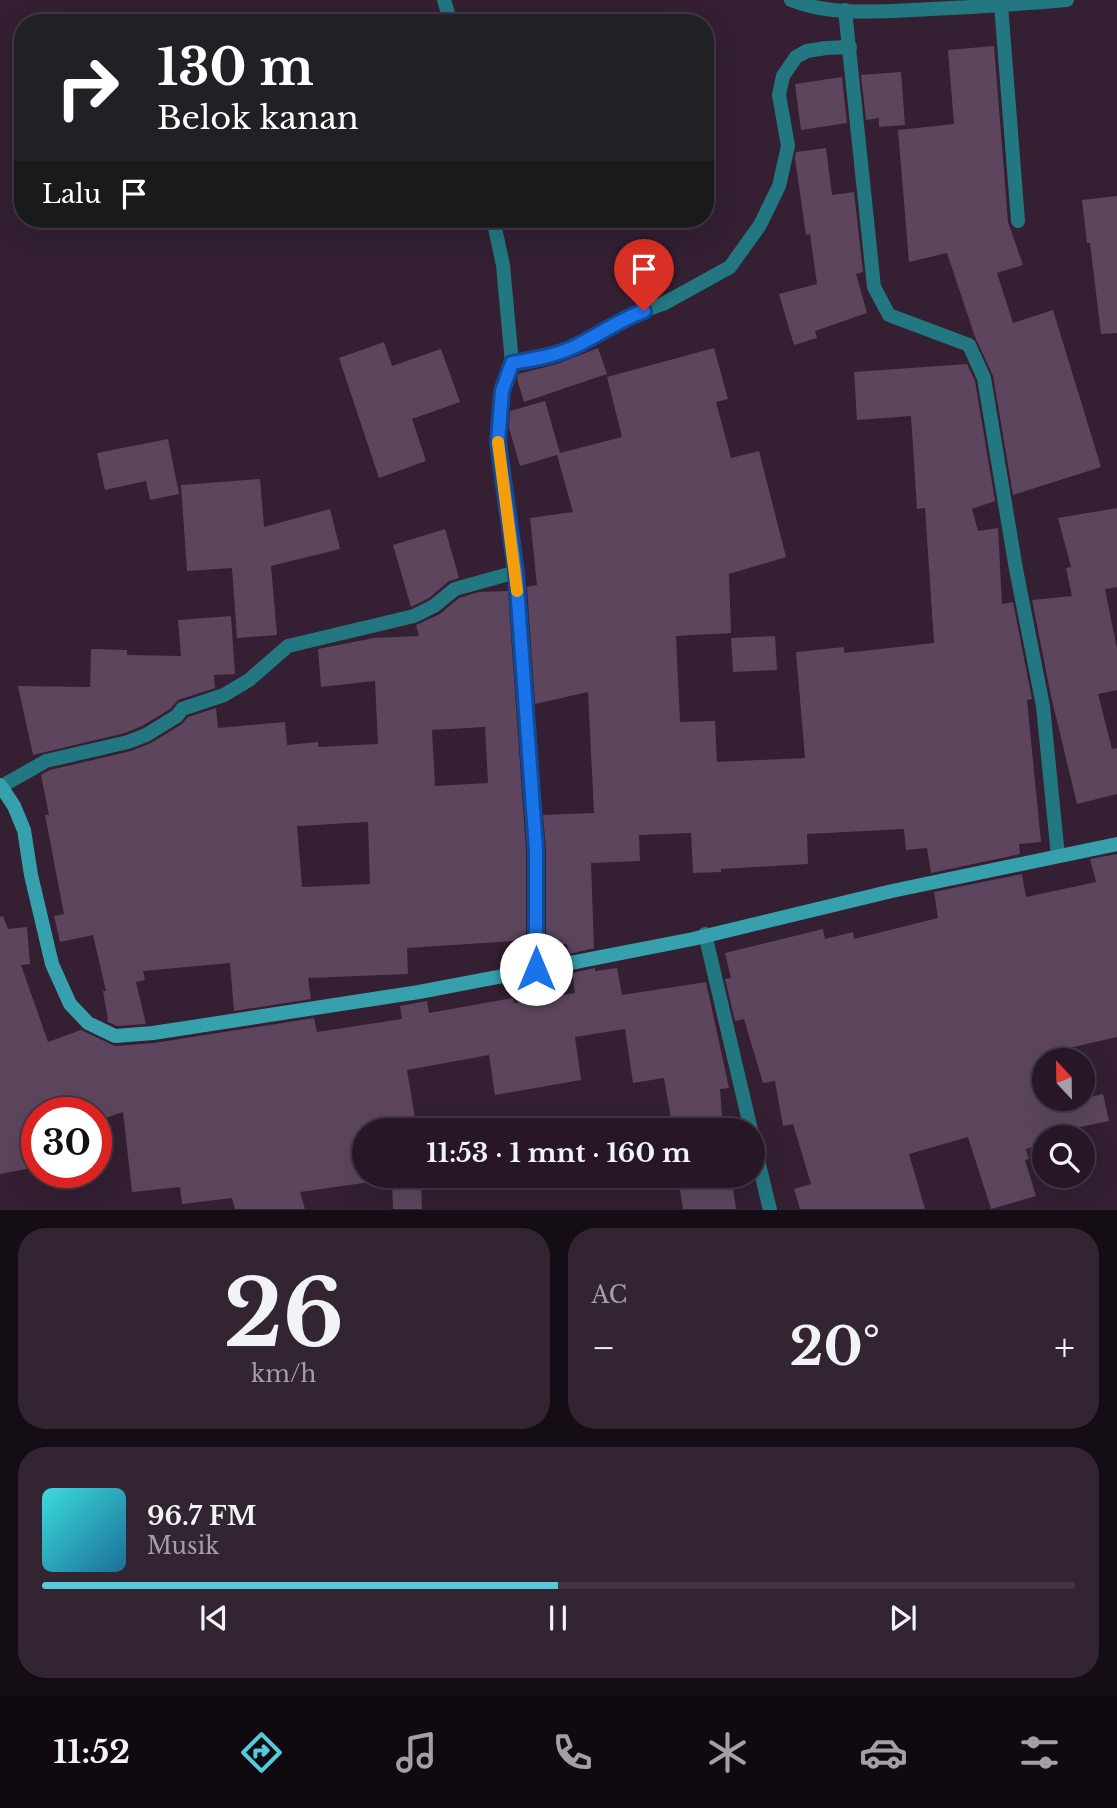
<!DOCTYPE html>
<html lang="id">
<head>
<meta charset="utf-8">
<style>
  body { margin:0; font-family:"Libre Baskerville",serif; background:#332432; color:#f1f3f6; height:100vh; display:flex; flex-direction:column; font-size:26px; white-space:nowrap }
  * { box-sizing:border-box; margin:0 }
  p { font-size:23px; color:#a49fa7 }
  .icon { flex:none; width:38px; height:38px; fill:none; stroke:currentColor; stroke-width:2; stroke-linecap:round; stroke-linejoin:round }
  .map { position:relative; height:1210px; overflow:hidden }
  .panel { display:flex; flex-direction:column; gap:18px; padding:18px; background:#150d15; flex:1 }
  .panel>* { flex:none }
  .banner { position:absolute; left:14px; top:14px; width:700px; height:214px; border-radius:28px; box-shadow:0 7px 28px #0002,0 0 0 2px #433643; background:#202124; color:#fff; overflow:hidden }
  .needle { width:46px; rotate:338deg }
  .buttons { position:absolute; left:1032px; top:1048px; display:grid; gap:14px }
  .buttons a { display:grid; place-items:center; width:63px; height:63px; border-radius:50%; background:#271726; box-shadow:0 7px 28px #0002,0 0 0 2px #433643; font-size:35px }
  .speed { position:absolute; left:21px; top:1097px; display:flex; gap:14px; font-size:35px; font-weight:700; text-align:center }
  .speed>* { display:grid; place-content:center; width:91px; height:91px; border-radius:50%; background:#271726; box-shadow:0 7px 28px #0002,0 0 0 2px #433643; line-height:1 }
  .speed .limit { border:10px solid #d22; background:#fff; color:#111 }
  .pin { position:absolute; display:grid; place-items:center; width:60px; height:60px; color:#fff; margin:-72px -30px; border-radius:50% 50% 50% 0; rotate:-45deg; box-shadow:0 0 7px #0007 }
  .pin .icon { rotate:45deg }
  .me { position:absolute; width:77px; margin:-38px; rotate:0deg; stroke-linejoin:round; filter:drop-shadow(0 0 5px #0008) }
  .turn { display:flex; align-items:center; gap:24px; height:147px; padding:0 28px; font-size:32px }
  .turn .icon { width:91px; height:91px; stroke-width:2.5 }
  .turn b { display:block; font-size:49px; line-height:60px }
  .then { display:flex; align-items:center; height:66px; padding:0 28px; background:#0003; gap:14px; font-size:26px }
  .big { font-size:52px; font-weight:800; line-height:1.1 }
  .panel .card { flex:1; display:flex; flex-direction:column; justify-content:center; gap:10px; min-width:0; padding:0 24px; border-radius:28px; background:#332432 }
  .panel .dial { align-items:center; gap:0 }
  .dial b { font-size:91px; line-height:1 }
  .song { display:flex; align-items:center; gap:21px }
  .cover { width:84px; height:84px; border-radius:10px; background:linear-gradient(135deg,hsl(180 70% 55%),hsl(200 70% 35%)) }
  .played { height:7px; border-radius:4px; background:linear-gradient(90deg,#53cbda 50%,#433643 50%) }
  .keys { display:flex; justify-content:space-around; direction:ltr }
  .heat { display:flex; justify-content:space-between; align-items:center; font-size:38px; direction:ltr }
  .panel .tiles { flex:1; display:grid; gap:18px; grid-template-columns:1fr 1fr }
  .card:last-child { grid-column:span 2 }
  .trip { position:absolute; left:352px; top:1118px; width:413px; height:70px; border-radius:35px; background:#271726; box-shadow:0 7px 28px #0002,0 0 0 2px #433643; font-weight:800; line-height:70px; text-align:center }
  .dock { display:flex; height:112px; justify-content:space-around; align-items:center; background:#10090f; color:#a49fa7 }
  .dock .icon { width:49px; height:49px }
  .dock .selected { color:#53cbda }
  .dock b { font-size:32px; color:#f1f3f6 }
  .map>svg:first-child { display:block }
</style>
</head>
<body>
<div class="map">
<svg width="1117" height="1210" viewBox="0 0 1117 1210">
  <rect width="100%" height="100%" fill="#341f33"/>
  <g fill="#5d465d" fill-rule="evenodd">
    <polygon points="994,46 1008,222 1023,265 997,273 1013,323 1053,310 1101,467 1013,495 993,376 975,337 947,253 909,262 898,130 954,124 948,50"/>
    <polygon points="901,72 905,125 879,127 879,118 866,120 861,75"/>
    <polygon points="842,77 847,123 801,130 795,84"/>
    <polygon points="826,148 832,195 854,192 863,272 856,274 867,313 815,331 817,338 794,345 779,294 817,284 810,234 806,235 795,158 796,152"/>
    <polygon points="1117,196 1117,333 1101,334 1090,243 1087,243 1082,200"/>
    <polygon points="384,342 392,366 441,349 460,402 412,419 426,461 379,478 339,358"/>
    <polygon points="598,348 607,374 524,402 517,379 518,374 557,364"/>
    <polygon points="714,348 728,399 716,402 731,458 759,451 786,557 729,574 731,633 676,636 680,722 715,721 717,762 805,758 796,652 844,647 844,653 934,643 925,508 917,509 911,416 857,420 854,372 967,364 975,381 995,501 972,509 978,531 998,528 1002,604 1013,602 1032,699 1027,700 1041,842 1019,844 1020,854 931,873 927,848 906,850 904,829 807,834 808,864 721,869 721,872 693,873 691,833 639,835 640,861 591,863 594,948 569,954 567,944 546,945 546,850 543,815 594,813 588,692 535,704 527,587 537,585 530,518 573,512 557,455 520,466 509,428 510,411 545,401 560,453 622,437 607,377"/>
    <polygon points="168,439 179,494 150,500 146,481 105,490 97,453"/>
    <polygon points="260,479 264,527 330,509 340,549 271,566 277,635 237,638 232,568 187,571 181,485"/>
    <polygon points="1117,508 1117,587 1105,589 1117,649 1117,690 1098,694 1112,749 1117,748 1117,794 1077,804 1051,696 1032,600 1072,596 1066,568 1071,567 1058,518"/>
    <polygon points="445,529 459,578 449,581 429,598 411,607 393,545"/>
    <path d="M508,591L526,850V945L513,946V941L407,948L408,974L308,978L311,999L234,1011L230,963L143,971L145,980L136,982L146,1024L117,1026L106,1021L108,1020L103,991H106L93,935L60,942L54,916L64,914L45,815H49L41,775L50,770L131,751L151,743L182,724L188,717L216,708L218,728L285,722L287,745L318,742V747L378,744L375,681L321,687L318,649L374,638L419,636L416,625L440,614L459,598L479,592ZM485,727L488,783L435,786L432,730ZM368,822L370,884L302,887L297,826Z"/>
    <polygon points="231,616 235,674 214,675 215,688 178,700 170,709 142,726 125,733 33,755 18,686 90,687 91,649 127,650 127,655 181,656 178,620"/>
    <polygon points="775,636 777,670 733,672 731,638"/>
    <polygon points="1117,854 1117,1037 1051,1052 1053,1060 1045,1060 1045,1099 1063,1099 1064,1103 1103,1094 1109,1121 1070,1129 1072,1135 1064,1138 1045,1138 1045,1143 1026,1149 1029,1159 1025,1160 1036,1196 991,1209 968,1137 909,1154 925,1209 800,1209 794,1189 811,1184 793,1124 783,1126 775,1081 763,1083 744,1019 735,1021 725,979 731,978 725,953 823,929 825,939 853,932 854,939 938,918 934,892 1022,874 1026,897 1096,882 1090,859"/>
    <polygon points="3,916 8,929 27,927 30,964 21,965 48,1042 81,1030 115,1046 154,1043 314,1018 317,1032 402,1019 400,1006 427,1001 429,1013 513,998 514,1003 575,993 572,973 595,968 595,971 617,968 622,995 706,982 729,1088 720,1089 723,1130 673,1130 664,1078 633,1083 625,1029 575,1037 581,1080 495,1095 489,1055 407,1070 417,1130 364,1130 364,1176 421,1176 422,1209 393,1209 392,1179 300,1192 305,1209 235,1209 232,1198 182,1204 180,1187 132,1192 123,1112 96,1121 96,1113 37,1113 37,1167 0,1174 0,917"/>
    <polygon points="678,1176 731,1176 736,1209 683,1209"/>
  </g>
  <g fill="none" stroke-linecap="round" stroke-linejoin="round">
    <g stroke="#227781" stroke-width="14">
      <polyline points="444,0 451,23"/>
      <path d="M791,0C833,17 886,11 931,9C977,7 1022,4 1067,0"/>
      <polyline points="1001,5 1018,221"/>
      <polyline points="845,10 874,287 889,315 969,345 984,378 1016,569 1043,706 1058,856"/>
      <polyline points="493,219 503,265 512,363 502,391 498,442 516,572 536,850 536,969"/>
      <polyline points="512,363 554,355 575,347 626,317 663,304 730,267 760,225 779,186 788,146 779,95 783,76 796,57 807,51 826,48 850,47"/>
      <polyline points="2,786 46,761 128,742 146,735 177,716 182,709 224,695 249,680 288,646 414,616 434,606 455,589 516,572"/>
      <polyline points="705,934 751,1130"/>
      <polyline points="752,1135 770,1210"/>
    </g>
    <polyline stroke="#36a0ad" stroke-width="14" points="0,785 14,806 24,830 31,875 52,964 70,1004 88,1023 115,1036 153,1033 419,992 555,966 693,939 892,891 1117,844"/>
  </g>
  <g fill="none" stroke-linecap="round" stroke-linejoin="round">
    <g stroke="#114b97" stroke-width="18">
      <path id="route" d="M536,969V850L516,572L498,442L502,391L512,363C534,359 556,356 576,346C599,335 619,320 644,311"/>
    </g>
    <use href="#route" stroke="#1a73e8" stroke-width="12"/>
    <polyline stroke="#f59e0b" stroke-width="12" points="498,442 517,591"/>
  </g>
</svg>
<div class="buttons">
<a><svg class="needle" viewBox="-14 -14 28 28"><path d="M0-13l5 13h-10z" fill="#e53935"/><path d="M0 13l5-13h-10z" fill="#a49fa7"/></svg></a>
<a><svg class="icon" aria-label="search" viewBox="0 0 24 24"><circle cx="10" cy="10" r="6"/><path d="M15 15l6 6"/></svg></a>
</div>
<div class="speed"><div class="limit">30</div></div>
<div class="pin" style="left:644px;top:311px;background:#d93025"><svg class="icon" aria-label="arrive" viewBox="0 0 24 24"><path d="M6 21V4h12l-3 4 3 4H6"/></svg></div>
<svg class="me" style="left:536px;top:969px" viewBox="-20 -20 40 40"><circle r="19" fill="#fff"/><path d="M0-13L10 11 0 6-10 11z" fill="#1a73e8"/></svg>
<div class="trip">11:53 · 1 mnt · 160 m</div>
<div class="banner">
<div class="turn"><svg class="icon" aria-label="right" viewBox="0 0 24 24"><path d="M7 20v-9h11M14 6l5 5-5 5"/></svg><div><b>130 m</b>Belok kanan</div></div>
<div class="then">Lalu<svg class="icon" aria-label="arrive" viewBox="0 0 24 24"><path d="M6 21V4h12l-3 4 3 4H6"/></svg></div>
</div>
</div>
<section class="panel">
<div class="tiles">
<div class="card dial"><b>26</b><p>km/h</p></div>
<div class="card"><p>AC</p>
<div class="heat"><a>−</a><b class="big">20°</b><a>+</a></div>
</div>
<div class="card">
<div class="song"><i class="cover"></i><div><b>96.7 FM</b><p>Musik</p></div></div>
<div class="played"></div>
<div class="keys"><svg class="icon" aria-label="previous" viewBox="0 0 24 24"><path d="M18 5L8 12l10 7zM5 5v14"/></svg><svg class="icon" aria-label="pause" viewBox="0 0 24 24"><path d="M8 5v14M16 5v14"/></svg><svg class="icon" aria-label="next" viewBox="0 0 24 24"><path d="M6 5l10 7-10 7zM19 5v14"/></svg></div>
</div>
</div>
</section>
<nav class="dock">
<b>11:52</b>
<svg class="icon selected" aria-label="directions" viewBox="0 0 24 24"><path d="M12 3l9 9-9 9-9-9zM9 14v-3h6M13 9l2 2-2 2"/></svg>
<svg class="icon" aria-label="music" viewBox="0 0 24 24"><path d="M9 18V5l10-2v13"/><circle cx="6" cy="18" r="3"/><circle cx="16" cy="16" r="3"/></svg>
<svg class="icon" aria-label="phone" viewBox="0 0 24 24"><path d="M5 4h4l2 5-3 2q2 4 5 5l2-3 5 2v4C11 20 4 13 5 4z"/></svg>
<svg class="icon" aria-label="climate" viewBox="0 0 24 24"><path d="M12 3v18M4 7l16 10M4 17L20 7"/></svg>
<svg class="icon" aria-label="car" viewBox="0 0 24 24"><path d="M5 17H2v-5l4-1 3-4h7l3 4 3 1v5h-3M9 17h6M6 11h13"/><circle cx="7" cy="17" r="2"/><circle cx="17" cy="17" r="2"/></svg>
<svg class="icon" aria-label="filters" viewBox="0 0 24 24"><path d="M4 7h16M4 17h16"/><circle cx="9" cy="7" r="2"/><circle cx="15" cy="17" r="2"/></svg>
</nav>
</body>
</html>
